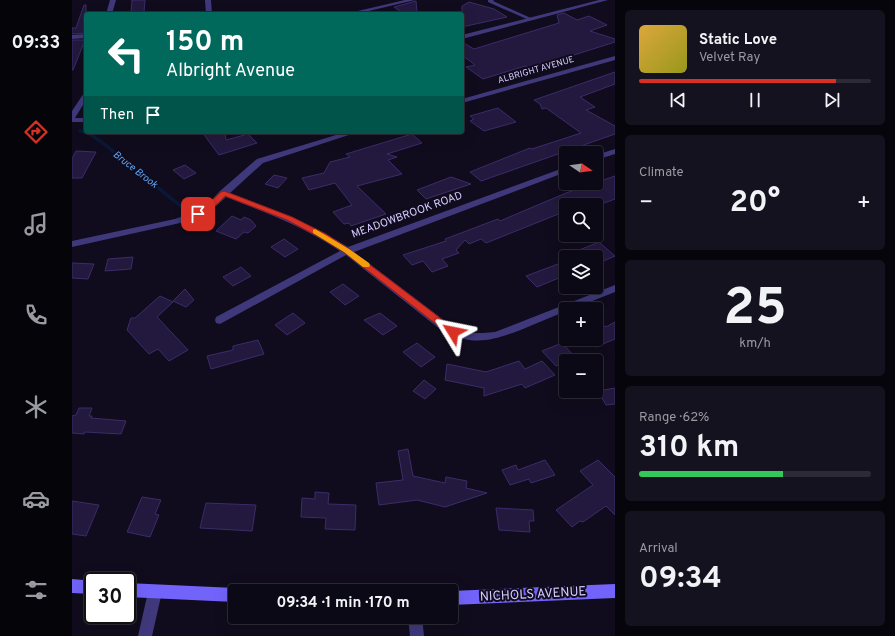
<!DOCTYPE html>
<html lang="en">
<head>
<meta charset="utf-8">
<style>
  body { margin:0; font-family:Overpass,sans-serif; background:#15121f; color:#f1f3f6; height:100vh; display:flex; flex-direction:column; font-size:15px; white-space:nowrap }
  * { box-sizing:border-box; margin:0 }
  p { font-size:13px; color:#9a9aa1 }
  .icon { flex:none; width:22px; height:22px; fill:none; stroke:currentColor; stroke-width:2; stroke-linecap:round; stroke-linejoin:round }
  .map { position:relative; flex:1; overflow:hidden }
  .drawer { display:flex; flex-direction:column; gap:10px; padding:10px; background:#07050c; width:280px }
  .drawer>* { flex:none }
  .hud { position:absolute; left:12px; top:12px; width:380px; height:122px; border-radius:4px; box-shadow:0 4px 16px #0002,0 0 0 1px #2c2a35; background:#00695c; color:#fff; overflow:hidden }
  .needle { width:26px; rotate:103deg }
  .buttons { position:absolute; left:487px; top:146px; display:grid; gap:8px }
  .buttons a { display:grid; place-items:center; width:44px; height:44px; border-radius:4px; background:#0c0916; box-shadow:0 4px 16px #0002,0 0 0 1px #2c2a35; font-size:20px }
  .speed { position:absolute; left:12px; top:572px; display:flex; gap:8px; font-size:20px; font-weight:700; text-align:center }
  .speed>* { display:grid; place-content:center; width:52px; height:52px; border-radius:50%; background:#0c0916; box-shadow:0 4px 16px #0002,0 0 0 1px #2c2a35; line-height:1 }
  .speed .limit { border:2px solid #111; border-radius:6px; background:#fff; color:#111 }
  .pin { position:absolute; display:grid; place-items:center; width:34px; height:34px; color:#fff; margin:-17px; border-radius:8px; box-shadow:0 2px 6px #0006 }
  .me { position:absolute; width:44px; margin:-22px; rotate:305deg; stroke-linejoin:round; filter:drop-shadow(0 0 3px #0008) }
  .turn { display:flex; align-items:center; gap:14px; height:84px; padding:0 16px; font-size:18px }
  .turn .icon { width:52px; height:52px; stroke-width:2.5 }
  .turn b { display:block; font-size:28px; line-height:34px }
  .then { display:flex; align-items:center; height:38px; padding:0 16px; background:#0003; gap:8px; font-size:15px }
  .big { font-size:30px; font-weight:700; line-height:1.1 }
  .drawer .card { flex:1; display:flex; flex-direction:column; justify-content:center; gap:6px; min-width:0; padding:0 14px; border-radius:6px; background:#15121f }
  .drawer .dial { align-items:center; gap:0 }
  .dial b { font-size:52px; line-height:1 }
  .song { display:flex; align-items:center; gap:12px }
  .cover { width:48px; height:48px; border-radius:6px; background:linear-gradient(135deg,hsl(40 70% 55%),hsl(60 70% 35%)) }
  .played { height:4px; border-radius:2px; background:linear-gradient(90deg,#d93025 85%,#2c2a35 85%) }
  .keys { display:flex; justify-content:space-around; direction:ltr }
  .heat { display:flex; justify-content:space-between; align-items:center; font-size:22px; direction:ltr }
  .charge { height:6px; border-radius:3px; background:linear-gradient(90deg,#34c759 62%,#2c2a35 0) }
  .trip { position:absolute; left:156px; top:584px; width:230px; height:40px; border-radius:4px; background:#0c0916; box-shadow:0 4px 16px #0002,0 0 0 1px #2c2a35; font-weight:700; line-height:40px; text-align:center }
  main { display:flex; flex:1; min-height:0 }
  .menu { display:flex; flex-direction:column; width:72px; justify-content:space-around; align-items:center; background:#050409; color:#9a9aa1 }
  .menu .icon { width:28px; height:28px }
  .menu .active { color:#d93025 }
  .menu b { font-size:18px; color:#f1f3f6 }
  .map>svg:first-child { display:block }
</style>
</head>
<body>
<main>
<nav class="menu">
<b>09:33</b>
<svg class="icon active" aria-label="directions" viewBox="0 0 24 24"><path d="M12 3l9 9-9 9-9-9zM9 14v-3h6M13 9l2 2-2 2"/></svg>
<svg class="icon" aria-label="music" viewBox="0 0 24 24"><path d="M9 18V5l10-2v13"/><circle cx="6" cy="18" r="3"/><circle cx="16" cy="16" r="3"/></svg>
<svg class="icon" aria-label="phone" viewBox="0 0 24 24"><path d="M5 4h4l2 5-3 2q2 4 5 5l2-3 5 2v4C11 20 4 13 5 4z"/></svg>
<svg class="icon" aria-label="climate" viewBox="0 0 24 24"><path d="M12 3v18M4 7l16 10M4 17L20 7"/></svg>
<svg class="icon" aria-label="car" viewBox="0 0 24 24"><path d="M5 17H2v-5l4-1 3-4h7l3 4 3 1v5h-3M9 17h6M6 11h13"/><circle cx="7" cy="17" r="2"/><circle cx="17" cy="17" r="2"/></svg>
<svg class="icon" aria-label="filters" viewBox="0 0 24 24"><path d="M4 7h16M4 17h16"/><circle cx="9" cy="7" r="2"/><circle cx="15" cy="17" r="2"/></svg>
</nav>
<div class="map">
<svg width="543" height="636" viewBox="0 0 543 636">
  <rect width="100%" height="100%" fill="#100c1d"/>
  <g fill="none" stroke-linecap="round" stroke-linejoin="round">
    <g stroke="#0a1838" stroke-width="3.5">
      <polyline points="8,131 14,132"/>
      <polyline points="15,132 31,143 111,208"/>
    </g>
  </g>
  <g fill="#23193e" stroke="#3c2c69">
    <polygon points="60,0 73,0 72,12 59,13"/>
    <polygon points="344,1 345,12 332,14 322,7"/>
    <polygon points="397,2 422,9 435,17 390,27 390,6"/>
    <polygon points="12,5 14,5 14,33 0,34 0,28 4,28"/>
    <polygon points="492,13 505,20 517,16 535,25 518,31 543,39 543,42 483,61 455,67 453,66 411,79 394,67 403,65 390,55 390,42 402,49 487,23 485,15"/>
    <polygon points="0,40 13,40 1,70 0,70"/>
    <polygon points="543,72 543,84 508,97 523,107 514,110 543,126 543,134 409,181 398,172 458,148 460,149 509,133 474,108 470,109 468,104 462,100"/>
    <polygon points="426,108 444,122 412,131 398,121 402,119 398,116"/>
    <polygon points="130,132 153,132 154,140 176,134 185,143 147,155"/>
    <polygon points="340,134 350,143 315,154 325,157 316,160 330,174 285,186 314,214 279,226 277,223 272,224 261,212 280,205 263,183 237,190 230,178 252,173 258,162 278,157 274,154"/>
    <polygon points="4,151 24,152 10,178 0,178 0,159"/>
    <polygon points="113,165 124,173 112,179 101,170"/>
    <polygon points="202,175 215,178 206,188 193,184"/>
    <polygon points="543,176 543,199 527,205 516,205 513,203 508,205 494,205 494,211 414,243 409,239 397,244 393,240 384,250 387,253 370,259 376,266 360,272 351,261 340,265 331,255 374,241 373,239 426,219 428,221 494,193"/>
    <polygon points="379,177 399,184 354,199 345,190"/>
    <polygon points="160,216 169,220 172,217 179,220 184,226 176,233 172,232 164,239 144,231"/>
    <polygon points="212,239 226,249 213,257 199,247"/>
    <polygon points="527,242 543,256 527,263 524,260 524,257 490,257"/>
    <polygon points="61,257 59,269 33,271 36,259"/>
    <polygon points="494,261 494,275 465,287 454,276"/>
    <polygon points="0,263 22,264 16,279 0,278"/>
    <polygon points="169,267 179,276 161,286 151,277"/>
    <polygon points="271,284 287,296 273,305 258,292"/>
    <polygon points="113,289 122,300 114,307 101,301"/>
    <polygon points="88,296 101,302 85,317 116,350 97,361 86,349 77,354 55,330 59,318 63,318"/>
    <polygon points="221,313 233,323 215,335 203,325"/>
    <polygon points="308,313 325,326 311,335 292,320"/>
    <polygon points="543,322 543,339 524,347 524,328 531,325 534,327"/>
    <polygon points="186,340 192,354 139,369 135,356 161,350 161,346"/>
    <polygon points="345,343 363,357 349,367 331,352"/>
    <polygon points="490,343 503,357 484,366 470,351"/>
    <polygon points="447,361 453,369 470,361 483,375 453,388 450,384 412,396 412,388 373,380 375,364 414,372"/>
    <polygon points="352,380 364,389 353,399 341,391"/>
    <polygon points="543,388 543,404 534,405 526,391"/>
    <polygon points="7,408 20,408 17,416 20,416 19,418 54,421 49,434 13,432 12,434 0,433 0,416 4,415"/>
    <polygon points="336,449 341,476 373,483 374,477 395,481 394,488 415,493 373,507 345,500 307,505 304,483 331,480 326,451"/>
    <polygon points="473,460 483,475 459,483 457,479 438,485 430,470 444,465 446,470"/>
    <polygon points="526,460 543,477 543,515 534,506 511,522 508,521 500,527 484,510 521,485 508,471"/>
    <polygon points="243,492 257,493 256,504 284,505 283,530 253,529 254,518 229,517 230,498 243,499"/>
    <polygon points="70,497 89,500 83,514 87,515 78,537 55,532"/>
    <polygon points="0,501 27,505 14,536 0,534"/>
    <polygon points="134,503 184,505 180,531 128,528"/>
    <polygon points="424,508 461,510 462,521 457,521 458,532 427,530"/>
  </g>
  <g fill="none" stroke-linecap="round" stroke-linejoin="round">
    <polygon fill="#3f397b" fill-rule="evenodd" points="416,0 422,0 421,1 461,19 457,20 416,2"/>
    <g fill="#3f397b" fill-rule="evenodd">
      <polygon points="38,0 44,0 40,14 34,14"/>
      <polygon points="133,0 139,0 140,14 134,14"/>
      <polygon points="333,0 343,0 284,14 273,14"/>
      <polygon points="527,0 536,0 390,39 390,35"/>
      <polygon points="14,34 14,38 0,39 0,35"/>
      <polygon points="543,56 543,60 390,103 390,99"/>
      <polygon points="14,92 14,100 3,118 14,118 14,122 0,122 0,111 12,93"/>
      <path d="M274,132H286L191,163L158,193C200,209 237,223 276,247L494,167V172L282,252L377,324L398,333H411L423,332L543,285V292L500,309H494V311C480,317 465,323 451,329C420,341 401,347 369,330L274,255L148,324L144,323L143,320L144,317L268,251C231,226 195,213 154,197L142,208L128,216L108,223L0,247V241L103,219L122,212L136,204L148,191L185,159Z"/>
      <polygon points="543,149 543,154 524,160 524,155"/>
      <polygon points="83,585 88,587 90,592 80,636 66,636 76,592 78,587"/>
      <polygon points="336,617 350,617 352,636 338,636"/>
    </g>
    <g fill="#7264fa" fill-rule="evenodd">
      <polygon points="0,579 23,581 21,581 21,594 0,593"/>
      <polygon points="55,583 163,588 168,591 163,591 163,602 55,597"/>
      <polygon points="543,584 543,598 379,605 379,591"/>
    </g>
  </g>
  <path fill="#d93025" stroke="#8d1f18" d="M152,191L220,217L254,234L277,249L384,330L386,332L384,335H378L272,252L249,238L215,220L153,196C146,203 134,218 123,216V212L136,204L149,192Z"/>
  <polygon fill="#f59e0b" points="243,229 277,249 297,263 298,265 297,267 291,267 272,252 241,233 241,230"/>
  <g text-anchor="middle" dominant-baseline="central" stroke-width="4" stroke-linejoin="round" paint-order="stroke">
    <g font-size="9" fill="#d3cafd" stroke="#100c1d">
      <text transform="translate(464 70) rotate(-16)">ALBRIGHT AVENUE</text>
    </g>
    <g font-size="10" font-style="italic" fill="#5ca7fa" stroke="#100c1d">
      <text transform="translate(63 170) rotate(38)">Bruce Brook</text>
    </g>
    <g font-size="11" fill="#d3cafd" stroke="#100c1d">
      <text transform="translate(335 215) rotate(-20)">MEADOWBROOK ROAD</text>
    </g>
    <g font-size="13" fill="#d3cafd" stroke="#100c1d">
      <text transform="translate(461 595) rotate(-3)">NICHOLS AVENUE</text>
    </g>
  </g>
</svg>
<div class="buttons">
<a><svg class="needle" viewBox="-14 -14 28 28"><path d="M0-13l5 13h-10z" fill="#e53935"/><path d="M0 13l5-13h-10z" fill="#9a9aa1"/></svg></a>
<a><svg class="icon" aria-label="search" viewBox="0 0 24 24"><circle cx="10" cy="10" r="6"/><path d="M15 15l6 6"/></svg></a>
<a><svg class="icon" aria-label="layers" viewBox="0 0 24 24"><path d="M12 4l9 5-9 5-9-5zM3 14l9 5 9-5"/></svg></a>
<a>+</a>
<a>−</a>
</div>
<div class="speed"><div class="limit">30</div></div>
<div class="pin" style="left:126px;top:214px;background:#d93025"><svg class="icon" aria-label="arrive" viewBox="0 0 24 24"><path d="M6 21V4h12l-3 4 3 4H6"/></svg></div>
<svg class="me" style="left:381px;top:332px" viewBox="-20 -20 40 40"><path d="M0-17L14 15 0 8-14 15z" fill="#d93025" stroke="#fff" stroke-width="4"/></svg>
<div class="trip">09:34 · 1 min · 170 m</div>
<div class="hud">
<div class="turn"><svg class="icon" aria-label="left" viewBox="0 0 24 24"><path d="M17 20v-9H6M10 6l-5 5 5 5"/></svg><div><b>150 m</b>Albright Avenue</div></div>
<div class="then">Then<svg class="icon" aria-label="arrive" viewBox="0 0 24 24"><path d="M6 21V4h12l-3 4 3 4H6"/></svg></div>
</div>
</div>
<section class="drawer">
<div class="card">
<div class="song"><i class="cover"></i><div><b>Static Love</b><p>Velvet Ray</p></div></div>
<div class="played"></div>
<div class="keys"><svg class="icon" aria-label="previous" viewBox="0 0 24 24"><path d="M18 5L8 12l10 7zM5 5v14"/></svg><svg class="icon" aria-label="pause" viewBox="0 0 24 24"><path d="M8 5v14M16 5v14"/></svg><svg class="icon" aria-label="next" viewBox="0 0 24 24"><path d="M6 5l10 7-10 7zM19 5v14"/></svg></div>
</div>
<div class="card"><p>Climate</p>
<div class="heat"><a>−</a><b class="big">20°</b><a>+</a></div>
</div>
<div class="card dial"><b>25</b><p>km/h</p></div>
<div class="card"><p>Range · 62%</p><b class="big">310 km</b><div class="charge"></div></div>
<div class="card"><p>Arrival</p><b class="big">09:34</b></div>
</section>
</main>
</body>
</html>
